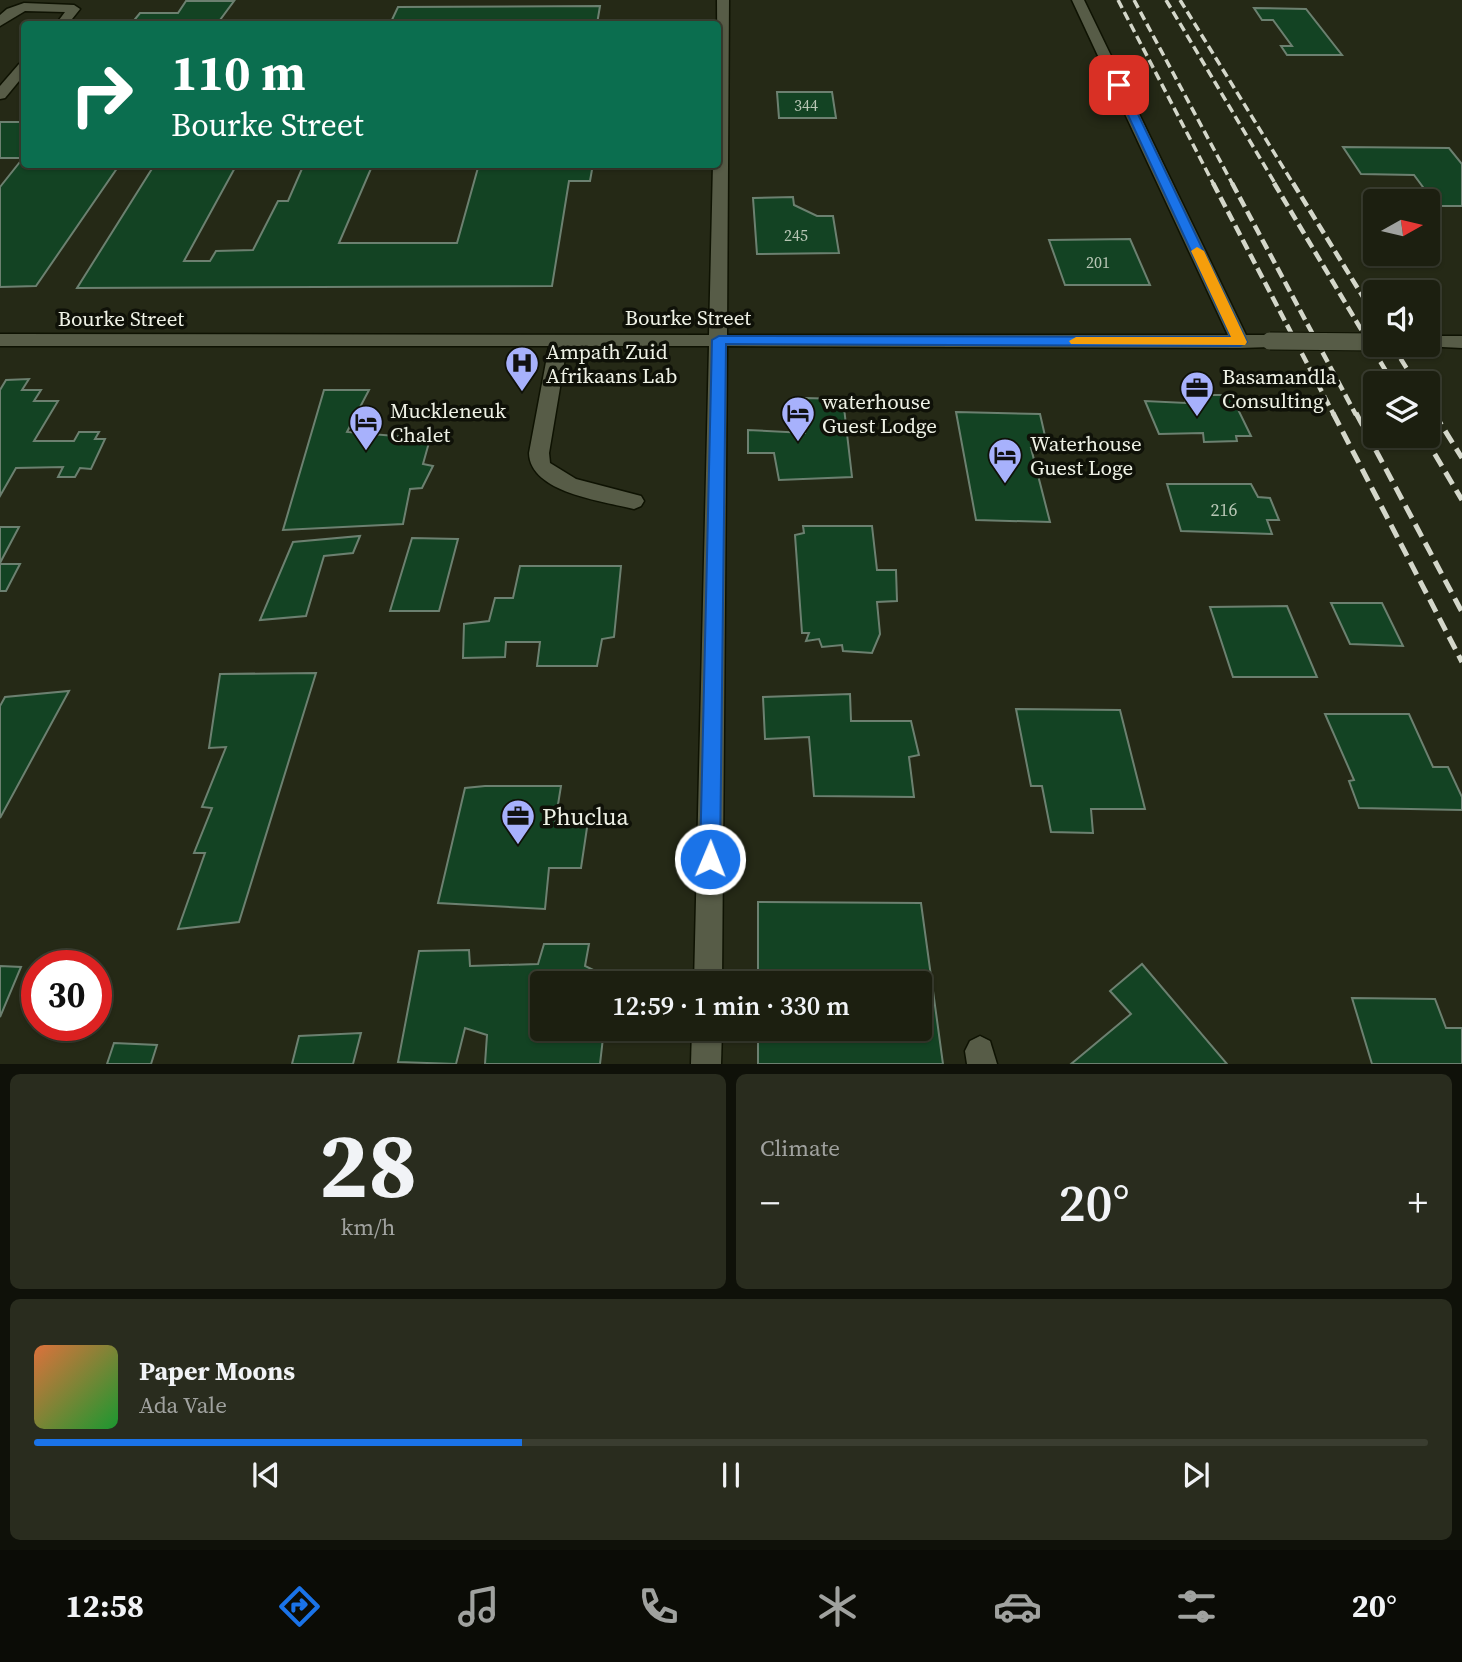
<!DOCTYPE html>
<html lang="en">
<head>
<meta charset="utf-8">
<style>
  body { margin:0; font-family:"Source Serif 4",serif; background:#292c1e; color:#f1f3f6; height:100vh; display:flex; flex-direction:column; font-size:26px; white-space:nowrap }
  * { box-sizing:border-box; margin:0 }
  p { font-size:23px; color:#a0a29f }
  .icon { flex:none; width:38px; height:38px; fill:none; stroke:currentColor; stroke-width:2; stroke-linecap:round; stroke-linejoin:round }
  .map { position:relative; height:1064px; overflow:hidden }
  .sheet { display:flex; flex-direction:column; gap:10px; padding:10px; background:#0f1109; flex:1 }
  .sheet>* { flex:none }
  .hud { position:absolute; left:21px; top:21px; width:700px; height:147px; border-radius:7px; box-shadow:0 2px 5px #0004,0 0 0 2px #3a3d30; background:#0b6e4f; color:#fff; overflow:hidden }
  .needle { width:46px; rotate:82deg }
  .buttons { position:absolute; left:1363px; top:189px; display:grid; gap:14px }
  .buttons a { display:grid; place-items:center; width:77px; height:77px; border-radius:7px; background:#1c1f10; box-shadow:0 2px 5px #0004,0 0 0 2px #3a3d30; font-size:35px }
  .speed { position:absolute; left:21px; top:950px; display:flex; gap:14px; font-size:35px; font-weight:700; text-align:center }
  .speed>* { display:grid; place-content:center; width:91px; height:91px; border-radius:50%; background:#1c1f10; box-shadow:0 2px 5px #0004,0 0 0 2px #3a3d30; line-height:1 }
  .speed .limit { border:10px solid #d22; background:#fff; color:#111 }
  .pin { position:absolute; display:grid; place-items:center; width:60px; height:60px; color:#fff; margin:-30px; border-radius:14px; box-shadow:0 4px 10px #0006 }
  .me { position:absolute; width:77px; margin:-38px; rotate:1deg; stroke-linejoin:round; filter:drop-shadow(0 0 5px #0008) }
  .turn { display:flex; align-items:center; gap:24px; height:147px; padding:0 35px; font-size:32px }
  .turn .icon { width:91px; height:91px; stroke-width:2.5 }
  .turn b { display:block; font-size:49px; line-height:60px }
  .big { font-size:52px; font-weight:600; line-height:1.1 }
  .sheet .tile { flex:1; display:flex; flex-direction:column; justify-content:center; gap:10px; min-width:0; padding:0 24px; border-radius:10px; background:#292c1e }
  .sheet .dial { align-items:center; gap:0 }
  .dial b { font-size:91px; line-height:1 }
  .song { display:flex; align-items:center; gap:21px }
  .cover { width:84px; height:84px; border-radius:10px; background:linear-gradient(135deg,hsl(20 70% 55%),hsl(130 70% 35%)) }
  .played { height:7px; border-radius:4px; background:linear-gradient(90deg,#1a73e8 35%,#3a3d30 35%) }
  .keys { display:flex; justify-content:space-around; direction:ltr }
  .heat { display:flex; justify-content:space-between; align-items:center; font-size:38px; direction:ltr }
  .sheet .tiles { flex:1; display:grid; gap:10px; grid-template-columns:1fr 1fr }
  .tile:last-child { grid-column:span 2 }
  .trip { position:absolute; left:530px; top:971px; width:402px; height:70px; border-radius:7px; background:#1c1f10; box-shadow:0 2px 5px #0004,0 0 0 2px #3a3d30; font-weight:600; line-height:70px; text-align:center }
  .tabs { display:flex; height:112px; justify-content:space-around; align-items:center; background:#0b0c06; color:#a0a29f }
  .tabs .icon { width:49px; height:49px }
  .tabs .selected { color:#1a73e8 }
  .tabs b { font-size:32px; color:#f1f3f6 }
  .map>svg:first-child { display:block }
</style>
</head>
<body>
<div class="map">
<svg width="1462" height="1064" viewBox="0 0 1462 1064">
  <rect width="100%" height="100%" fill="#252916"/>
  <g fill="#134323" stroke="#6c8070" stroke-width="2">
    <polygon points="186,1 234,1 217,24 131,24 140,13 178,13"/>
    <polygon points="600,6 597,24 390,24 398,7"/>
    <polygon points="1254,8 1306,9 1342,55 1287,55 1281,46 1292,46 1273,20 1262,20"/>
    <polygon points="777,92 832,92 836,118 779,118"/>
    <polygon points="0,122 24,122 24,164 120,164 36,286 0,287 0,187 23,158 0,158"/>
    <polygon points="1343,147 1449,148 1462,164 1462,206 1437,206 1414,175 1361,174"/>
    <polygon points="155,164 237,164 184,261 210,261 216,251 253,250 278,201 288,201 304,164 373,164 339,243 457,243 479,164 593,164 590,181 569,181 552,286 77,288"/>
    <polygon points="793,197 794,205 817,216 833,216 839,253 757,254 753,198"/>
    <polygon points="1130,239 1150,285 1065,285 1049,240"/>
    <polygon points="29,379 22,390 41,390 34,401 58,401 34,441 74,441 79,432 99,432 95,439 105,439 91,469 80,468 75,477 58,477 63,467 16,468 0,496 0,390 6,380"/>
    <polygon points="324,390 369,390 347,432 430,439 423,464 433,466 422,488 410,489 403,524 283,530"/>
    <polygon points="1184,395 1231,395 1251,436 1236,436 1237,441 1204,442 1203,433 1159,434 1145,401 1186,403"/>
    <polygon points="804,398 843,399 852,477 779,480 774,453 748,453 748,430 805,433"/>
    <polygon points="956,412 1040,414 1048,449 1031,448 1050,522 976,520"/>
    <polygon points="1167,484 1251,484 1258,497 1270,498 1279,520 1267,520 1272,534 1181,531"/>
    <polygon points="803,526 872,526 877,570 896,570 897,601 877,602 880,634 872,653 843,651 842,645 822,647 819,639 806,641 809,633 802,633 795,535 804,533"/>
    <polygon points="0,527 19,527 0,563"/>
    <polygon points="360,536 353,553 324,556 306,616 260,620 293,542"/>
    <polygon points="412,538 458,539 439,611 390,611"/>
    <polygon points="0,564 20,564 6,591 0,591"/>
    <polygon points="520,566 621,566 614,637 602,639 597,666 537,666 540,642 506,642 505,657 463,658 464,624 489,621 495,598 513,598"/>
    <polygon points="1331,603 1382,603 1403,646 1350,644"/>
    <polygon points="1287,606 1317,677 1233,677 1210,607"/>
    <polygon points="316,673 239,922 178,929 205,853 194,853 212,808 202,807 226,747 209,748 220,674"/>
    <polygon points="69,691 0,818 0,706 5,697"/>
    <polygon points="850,694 851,721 911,721 919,755 909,757 914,797 814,796 809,737 765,739 763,697"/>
    <polygon points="1016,709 1120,710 1145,809 1091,809 1093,833 1051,832 1042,786 1031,786"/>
    <polygon points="1325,714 1409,714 1433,767 1448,767 1462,797 1462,810 1359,808 1349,781 1354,780"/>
    <polygon points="485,786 561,786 555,823 588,821 581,868 549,868 545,909 438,903 465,788"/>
    <polygon points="758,902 921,903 943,1064 758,1064 758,1029 920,1029 920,984 758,984"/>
    <polygon points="544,944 589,944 585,966 610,978 609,984 542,984 542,1029 604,1029 600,1064 485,1064 487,1035 465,1028 456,1064 398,1062 419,951 469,950 470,966 538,964"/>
    <polygon points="1142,964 1227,1064 1071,1064 1131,1014 1110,991"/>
    <polygon points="0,966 21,967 0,1017"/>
    <polygon points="1352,998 1435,999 1446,1028 1462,1028 1462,1064 1372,1064"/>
    <polygon points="361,1033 353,1064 292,1064 299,1036"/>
    <polygon points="114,1043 157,1045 151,1064 107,1064"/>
  </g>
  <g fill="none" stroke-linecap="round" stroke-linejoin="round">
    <g stroke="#0e1202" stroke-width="3">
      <g id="minor">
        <path d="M717,0H729L727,335H1228L1072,0H1084L1246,335H1270L1279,341L1270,347L1240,348L727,346L722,984H694L709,346H567L549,453L550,463L576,479L641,496L644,501L641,506L634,509C603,501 530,493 529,453L549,346H0V334L709,335L713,164H718Z"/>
        <polygon points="24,3 74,5 80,9 68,24 56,24 65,12 25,11 0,26 0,15 7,9"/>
        <polygon points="24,63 24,75 5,98 0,99 0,86 19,64"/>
        <polygon points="1428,336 1462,336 1462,348 1422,346 1428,345"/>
        <polygon points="692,1029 722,1029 721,1064 691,1064"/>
        <polygon points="980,1036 990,1041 997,1064 967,1064 965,1051 970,1041"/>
      </g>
    </g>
    <use href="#minor" fill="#575c47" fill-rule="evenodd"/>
    <g stroke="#d4d7ca" stroke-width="3.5" stroke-dasharray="9 4.5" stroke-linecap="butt">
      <polyline points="1118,0 1214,185"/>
      <polyline points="1134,0 1233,185"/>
      <polyline points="1166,0 1276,185"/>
      <polyline points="1180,0 1294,185"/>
    </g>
    <g stroke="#d4d7ca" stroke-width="4.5" stroke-dasharray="11 5" stroke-linecap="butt">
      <polyline points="1213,183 1334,415"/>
      <polyline points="1232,183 1356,415"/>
      <polyline points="1274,183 1393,383"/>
      <polyline points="1293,183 1376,318"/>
      <polyline points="1392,345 1416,383"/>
      <polyline points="1428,403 1435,415"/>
    </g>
    <g stroke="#d4d7ca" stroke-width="5" stroke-dasharray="14 7" stroke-linecap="butt">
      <polyline points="1333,413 1462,662"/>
      <polyline points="1356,413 1462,612"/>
      <polyline points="1434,413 1462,458"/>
      <polyline points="1424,436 1462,500"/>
    </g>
    <g stroke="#0e1202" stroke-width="19" stroke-linecap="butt">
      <polyline id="minor-bridge" points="1270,341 1376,342"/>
    </g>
    <use href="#minor-bridge" stroke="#575c47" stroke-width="17"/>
  </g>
  <polygon fill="#1a73e8" stroke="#114b97" stroke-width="2" points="1116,83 1124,85 1247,342 1240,346 726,344 720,859 717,866 710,869 703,866 700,859 712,340 719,336 1231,337 1114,85"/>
  <polygon fill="#f59e0b" points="1197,247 1204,251 1247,342 1245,345 1071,344 1069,341 1076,337 1231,337 1191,251"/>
  <defs>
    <g id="hospital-pin" transform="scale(1.75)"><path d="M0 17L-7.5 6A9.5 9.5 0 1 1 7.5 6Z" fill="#a7b1fc" stroke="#0f1108"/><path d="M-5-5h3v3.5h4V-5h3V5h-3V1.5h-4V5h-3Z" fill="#111"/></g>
    <g id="office-pin" transform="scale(1.75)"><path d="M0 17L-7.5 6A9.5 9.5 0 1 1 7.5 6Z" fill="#a7b1fc" stroke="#0f1108"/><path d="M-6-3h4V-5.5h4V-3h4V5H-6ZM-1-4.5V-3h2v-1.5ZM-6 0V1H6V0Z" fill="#111"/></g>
    <g id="hotel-pin" transform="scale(1.75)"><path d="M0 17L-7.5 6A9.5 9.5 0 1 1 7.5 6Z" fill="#a7b1fc" stroke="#0f1108"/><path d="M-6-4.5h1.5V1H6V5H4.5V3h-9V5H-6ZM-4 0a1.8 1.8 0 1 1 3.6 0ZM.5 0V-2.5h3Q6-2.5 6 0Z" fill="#111"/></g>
  </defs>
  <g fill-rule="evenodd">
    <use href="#hospital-pin" x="522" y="363"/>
    <use href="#office-pin" x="1197" y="388"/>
    <use href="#hotel-pin" x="798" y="413"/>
    <use href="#hotel-pin" x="366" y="422"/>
    <use href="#hotel-pin" x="1005" y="455"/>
    <use href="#office-pin" x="518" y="816"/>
  </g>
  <g text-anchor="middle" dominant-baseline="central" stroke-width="7" stroke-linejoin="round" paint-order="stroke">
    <g font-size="16" fill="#b8c6b5">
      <text x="806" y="105">344</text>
      <text x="796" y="235">245</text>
      <text x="1098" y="262">201</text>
    </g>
    <g font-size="18" fill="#b8c6b5">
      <text x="1224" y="509">216</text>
    </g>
    <g font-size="21" fill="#eff2e6" stroke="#0f1108">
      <text x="688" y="317">Bourke Street</text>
      <text x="121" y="318">Bourke Street</text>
    </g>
    <g font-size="21" fill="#eff2e6" stroke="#0f1108" text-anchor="start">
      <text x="546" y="351">Ampath Zuid<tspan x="546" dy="24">Afrikaans Lab</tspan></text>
      <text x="1222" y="376">Basamandla<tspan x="1222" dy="24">Consulting</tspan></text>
      <text x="822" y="401">waterhouse<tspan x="822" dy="24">Guest Lodge</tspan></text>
      <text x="390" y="410">Muckleneuk<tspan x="390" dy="24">Chalet</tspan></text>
      <text x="1030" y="443">Waterhouse<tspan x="1030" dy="24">Guest Loge</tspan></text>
    </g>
    <g font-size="24" fill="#eff2e6" stroke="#0f1108" text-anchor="start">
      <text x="542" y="816">Phuclua</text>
    </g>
  </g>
</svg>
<div class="buttons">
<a><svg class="needle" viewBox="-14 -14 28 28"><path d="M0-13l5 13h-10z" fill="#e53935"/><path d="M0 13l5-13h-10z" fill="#a0a29f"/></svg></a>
<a><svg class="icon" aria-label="sound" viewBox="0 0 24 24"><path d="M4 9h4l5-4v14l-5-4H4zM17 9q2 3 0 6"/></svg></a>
<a><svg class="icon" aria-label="layers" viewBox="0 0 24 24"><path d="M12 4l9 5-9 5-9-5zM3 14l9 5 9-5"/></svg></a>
</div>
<div class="speed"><div class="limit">30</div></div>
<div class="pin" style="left:1119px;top:85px;background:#d93025"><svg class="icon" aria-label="arrive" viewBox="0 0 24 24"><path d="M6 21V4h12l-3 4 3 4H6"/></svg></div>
<svg class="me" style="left:710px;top:859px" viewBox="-20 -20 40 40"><circle r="17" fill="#1a73e8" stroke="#fff" stroke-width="3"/><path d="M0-11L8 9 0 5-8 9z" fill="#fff"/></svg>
<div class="trip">12:59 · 1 min · 330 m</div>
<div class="hud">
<div class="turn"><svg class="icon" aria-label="right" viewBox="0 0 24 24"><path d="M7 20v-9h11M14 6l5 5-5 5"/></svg><div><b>110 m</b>Bourke Street</div></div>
</div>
</div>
<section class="sheet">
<div class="tiles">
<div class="tile dial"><b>28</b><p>km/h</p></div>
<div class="tile"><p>Climate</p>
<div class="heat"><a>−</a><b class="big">20°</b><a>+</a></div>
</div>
<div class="tile">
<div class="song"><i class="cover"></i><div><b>Paper Moons</b><p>Ada Vale</p></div></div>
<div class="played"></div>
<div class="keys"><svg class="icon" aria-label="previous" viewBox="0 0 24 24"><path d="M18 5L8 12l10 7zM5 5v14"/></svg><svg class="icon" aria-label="pause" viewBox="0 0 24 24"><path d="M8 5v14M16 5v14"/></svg><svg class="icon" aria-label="next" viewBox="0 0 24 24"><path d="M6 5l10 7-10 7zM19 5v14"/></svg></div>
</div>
</div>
</section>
<nav class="tabs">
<b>12:58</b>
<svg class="icon selected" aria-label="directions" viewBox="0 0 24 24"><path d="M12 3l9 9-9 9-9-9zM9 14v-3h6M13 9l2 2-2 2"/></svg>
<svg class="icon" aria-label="music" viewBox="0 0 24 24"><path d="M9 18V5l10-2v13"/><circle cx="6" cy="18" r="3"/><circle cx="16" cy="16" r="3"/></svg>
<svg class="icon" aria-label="phone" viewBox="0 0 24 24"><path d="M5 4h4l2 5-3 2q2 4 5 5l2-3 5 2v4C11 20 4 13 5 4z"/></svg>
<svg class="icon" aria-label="climate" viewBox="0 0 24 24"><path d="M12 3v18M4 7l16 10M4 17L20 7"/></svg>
<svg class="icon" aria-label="car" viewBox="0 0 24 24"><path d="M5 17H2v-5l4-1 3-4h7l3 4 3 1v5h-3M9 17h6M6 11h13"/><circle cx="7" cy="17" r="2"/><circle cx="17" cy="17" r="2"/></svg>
<svg class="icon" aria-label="filters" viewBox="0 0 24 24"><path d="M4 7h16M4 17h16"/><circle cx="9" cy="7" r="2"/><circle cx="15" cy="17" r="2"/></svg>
<b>20°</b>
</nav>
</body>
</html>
